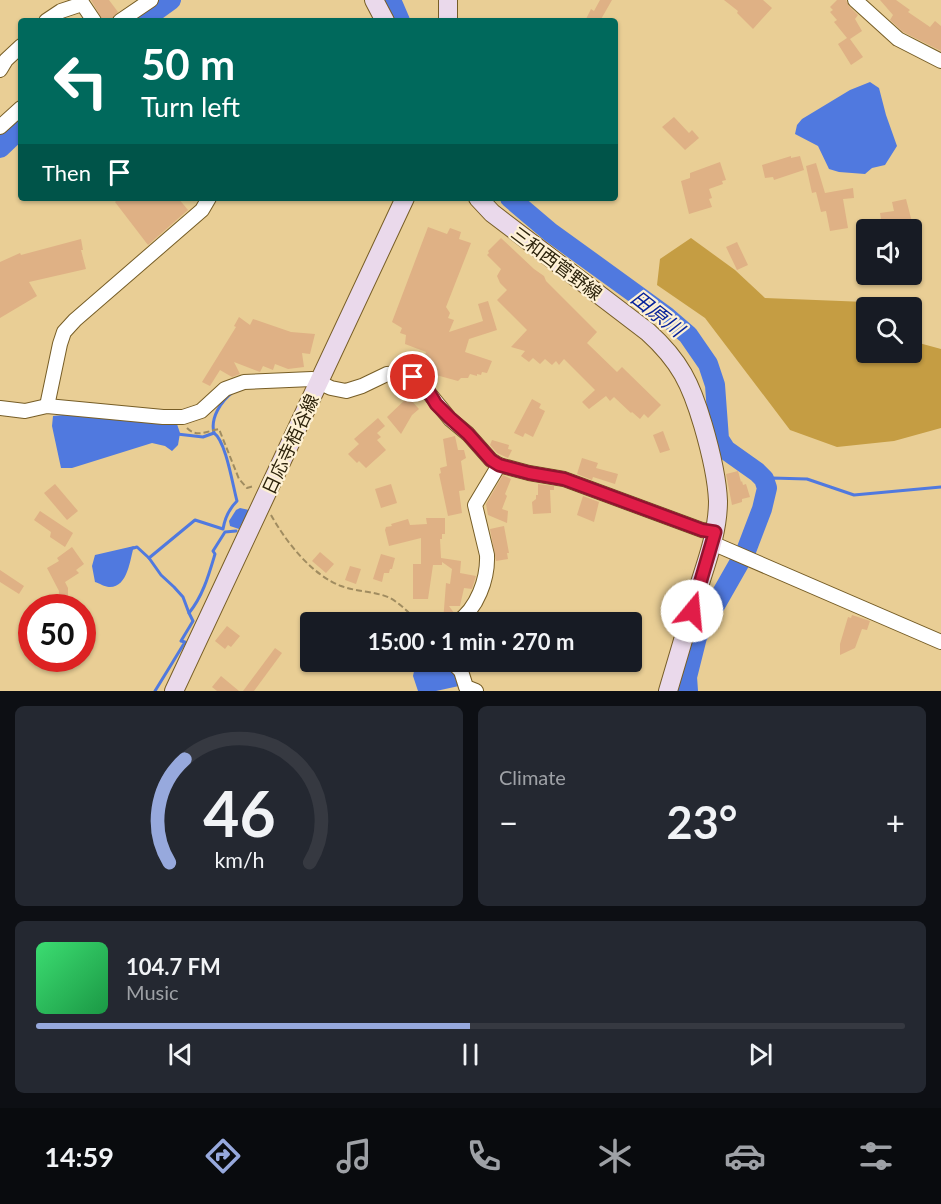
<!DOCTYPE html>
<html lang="en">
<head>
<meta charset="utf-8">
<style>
  body { margin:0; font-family:Lato,"Noto Sans JP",sans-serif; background:#242831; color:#f1f3f6; height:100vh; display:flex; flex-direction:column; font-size:22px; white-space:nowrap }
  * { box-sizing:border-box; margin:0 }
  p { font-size:20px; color:#9ea1a6 }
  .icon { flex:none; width:33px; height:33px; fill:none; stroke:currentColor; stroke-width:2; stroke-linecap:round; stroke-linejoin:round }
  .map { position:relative; height:691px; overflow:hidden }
  .details { display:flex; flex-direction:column; gap:15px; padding:15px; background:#0d0f14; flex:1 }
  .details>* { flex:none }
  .guide { position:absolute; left:18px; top:18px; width:600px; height:183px; border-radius:6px; box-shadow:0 2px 4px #0004; background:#00695c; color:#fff; overflow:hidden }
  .tools { position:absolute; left:856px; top:219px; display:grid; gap:12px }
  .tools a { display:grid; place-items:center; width:66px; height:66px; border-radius:6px; background:#171b24; box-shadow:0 2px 4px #0004; font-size:30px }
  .speed { position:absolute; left:18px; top:594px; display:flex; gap:12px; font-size:30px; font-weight:700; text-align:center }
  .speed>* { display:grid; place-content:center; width:78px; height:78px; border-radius:50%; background:#171b24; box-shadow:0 2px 4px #0004; line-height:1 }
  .speed .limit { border:9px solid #d22; background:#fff; color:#111 }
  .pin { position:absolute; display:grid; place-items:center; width:51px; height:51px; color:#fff; margin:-26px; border:3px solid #fff; border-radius:50%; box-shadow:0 2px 6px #0007 }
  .me { position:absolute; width:66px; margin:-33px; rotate:17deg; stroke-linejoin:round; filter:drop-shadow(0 0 4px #0008) }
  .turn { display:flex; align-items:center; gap:21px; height:126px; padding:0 24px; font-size:27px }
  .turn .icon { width:78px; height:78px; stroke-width:2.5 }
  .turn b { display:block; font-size:42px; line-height:51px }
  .then { display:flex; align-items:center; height:57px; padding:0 24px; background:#0003; gap:12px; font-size:22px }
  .big { font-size:45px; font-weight:700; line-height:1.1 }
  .details .tile { flex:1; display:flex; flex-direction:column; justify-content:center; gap:9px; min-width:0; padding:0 21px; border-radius:9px; background:#242831 }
  .details .dial { align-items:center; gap:0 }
  .dial svg { height:156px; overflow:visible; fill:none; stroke:#363941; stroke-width:7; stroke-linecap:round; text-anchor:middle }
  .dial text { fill:#f1f3f6; stroke:none }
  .song { display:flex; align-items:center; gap:18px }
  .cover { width:72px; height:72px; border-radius:9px; background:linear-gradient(135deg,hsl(140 70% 55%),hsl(140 70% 35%)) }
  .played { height:6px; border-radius:3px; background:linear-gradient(90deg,#97a9dd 50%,#363941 50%) }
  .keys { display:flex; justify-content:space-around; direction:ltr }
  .heat { display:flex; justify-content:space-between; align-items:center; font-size:33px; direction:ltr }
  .details .tiles { flex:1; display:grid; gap:15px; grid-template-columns:1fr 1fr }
  .tile:last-child { grid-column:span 2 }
  .trip { position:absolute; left:300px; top:612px; width:342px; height:60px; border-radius:6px; background:#171b24; box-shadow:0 2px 4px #0004; font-weight:700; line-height:60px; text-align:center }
  .tab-bar { display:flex; height:96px; justify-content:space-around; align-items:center; background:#090b0e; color:#9ea1a6 }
  .tab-bar .icon { width:42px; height:42px }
  .tab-bar .current { color:#97a9dd }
  .tab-bar b { font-size:27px; color:#f1f3f6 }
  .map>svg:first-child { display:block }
</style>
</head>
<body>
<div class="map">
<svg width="941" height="691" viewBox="0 0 941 691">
  <rect width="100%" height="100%" fill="#e9ce95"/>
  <polygon fill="#c59d43" points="691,238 735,270 765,298 866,302 872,307 867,308 867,352 912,352 912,338 919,343 941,349 941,428 894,441 837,447 790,430 705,318 657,285 660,259"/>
  <g fill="#5079df">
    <polygon points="870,82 879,88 886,115 897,146 885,165 872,168 865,174 839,172 829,169 818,146 795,134 797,125 802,119 850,90"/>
    <polygon points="63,415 177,424 180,433 178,445 172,451 165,446 152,443 72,468 61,468 52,426 53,416"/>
    <polygon points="240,508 249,510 239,529 230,526 229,521 236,510"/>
    <path d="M134,546C130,559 128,588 109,587C105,587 99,583 95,582L92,566L95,555Z"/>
    <polygon points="416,662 444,662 456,675 459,686 436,691 418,691 413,676"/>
  </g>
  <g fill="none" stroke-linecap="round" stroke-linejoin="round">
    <g stroke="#5079df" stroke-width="3">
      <polyline points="177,434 203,437 214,433"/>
      <polyline points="764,479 772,478 807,479 854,495 941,487"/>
      <polyline points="130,549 137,547 149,558 161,575 174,587 183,597 189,613"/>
      <path d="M149,558L195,520L223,529C225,517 229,509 237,501C233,487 226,441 214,433C210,418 221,401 233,392"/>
      <path d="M155,691L185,642L181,641L193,621L189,613C203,596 209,574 215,554L213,551L225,532L236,531"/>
    </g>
    <g stroke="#5079df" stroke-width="20">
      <polyline points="391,0 400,21"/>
      <polyline points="142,21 171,0"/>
      <polyline points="0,148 21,128"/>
      <polyline points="510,198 550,232 666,316 688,335 708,364 715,385 719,439 726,450 757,472 764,479 767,488 762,509 746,551 697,637 687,677 688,691"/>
    </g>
  </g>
  <g fill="#dfb185">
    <polygon points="91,0 109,0 118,12 110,21 103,21"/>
    <polygon points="600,0 612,0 600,21 585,21 591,9 594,11"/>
    <polygon points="724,0 763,0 772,8 753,29 737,13 738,11"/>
    <polygon points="837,0 846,0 849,6 858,15 855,19 862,31 850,39 863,57 851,65 838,44 847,38 834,22 837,20 830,12 833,10 830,7"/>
    <polygon points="880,0 896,0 910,10 908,12 930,27 935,21 941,26 941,51 903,32 890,20 893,15"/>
    <polygon points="674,117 689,133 692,130 699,138 685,150 662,127"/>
    <polygon points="791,156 791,158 800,156 804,170 774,180 773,177 765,178 762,165"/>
    <polygon points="720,162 726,180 722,181 723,184 709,189 712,198 709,199 712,207 689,214 681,181 690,178 690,173"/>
    <polygon points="816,163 825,193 853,188 854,198 843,199 848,228 830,231 826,211 821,212 816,192 812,193 806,166"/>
    <polygon points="119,198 178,198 188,210 148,245 115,202"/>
    <polygon points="906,199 912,222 897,226 896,222 882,225 880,213 894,211 892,202"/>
    <polygon points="428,227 447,234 450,228 461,232 459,239 471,243 446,307 450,313 448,318 454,320 449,332 483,321 478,304 488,301 497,330 469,339 465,352 492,361 487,373 482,372 481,375 477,374 477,376 470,374 468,378 461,378 458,381 425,372 423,369 427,357 424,357 426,352 405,344 406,335 400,333 402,328 392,322"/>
    <polygon points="501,238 534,269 544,276 546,281 597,332 587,343 617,372 622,367 661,405 648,418 644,414 640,419 632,412 631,413 614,397 610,401 606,396 589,409 582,402 595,390 564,359 559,365 556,361 552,365 545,359 540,364 533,358 529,362 521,356 525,351 511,347 527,330 497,300 507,290 500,283 497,276 501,269 487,255 489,253 488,251"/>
    <polygon points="81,239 83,250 81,250 86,269 29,282 37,296 0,318 0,262 20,253 21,255"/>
    <polygon points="737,242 748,265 737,270 726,247"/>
    <polygon points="239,317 250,325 253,319 291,332 315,334 310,354 302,353 304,367 288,369 275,364 273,370 263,366 260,372 234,362 240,374 232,377 220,370 210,386 202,382 236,327 234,326"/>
    <polygon points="408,397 419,409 412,415 401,434 387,417"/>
    <polygon points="532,399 541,404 539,408 545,411 533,437 525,433 523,437 514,433"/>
    <polygon points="378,418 385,426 377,433 381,437 377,440 386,450 366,468 359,461 357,463 348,454 359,444 354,439"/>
    <polygon points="663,431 670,450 660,453 653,435"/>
    <polygon points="455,436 458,450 464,450 466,458 461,461 465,490 459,491 462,513 448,516 439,474 441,473 440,468 447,466 443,439"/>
    <polygon points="492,440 509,445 508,449 512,450 508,458 497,453 490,445"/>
    <polygon points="582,458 598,463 596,468 618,474 615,484 593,477 592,480 577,474"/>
    <polygon points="738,471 741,482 742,481 743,485 746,484 750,497 742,499 742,502 732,505 726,474"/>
    <polygon points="503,475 511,479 505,494 507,496 502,509 508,511 507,523 488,515 486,504"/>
    <polygon points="55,484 78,511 67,520 44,493"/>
    <polygon points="391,484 397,503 381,508 375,489"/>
    <polygon points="538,484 554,486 554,490 550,490 551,513 533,514 532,502 536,499 536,495 538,495"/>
    <polygon points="583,496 599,502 594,522 577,515"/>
    <polygon points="40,511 73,533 65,547 50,537 51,532 34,520"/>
    <polygon points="426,518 445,518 445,534 442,534 442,539 440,539 441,558 461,561 460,573 476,576 472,589 464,588 460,606 449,606 454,613 449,618 448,622 443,622 446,583 450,584 452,569 442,562 442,565 433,565 428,599 413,599 413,564 421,564 421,538 389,546 385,530 386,527 392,526 391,524 408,519 410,525 427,524"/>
    <polygon points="504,526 509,553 507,553 508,559 496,561 490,529"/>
    <polygon points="72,547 84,564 76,570 79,573 65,582 68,588 68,608 58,608 59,591 47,568 59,561 57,558"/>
    <polygon points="320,552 334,564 326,573 312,561"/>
    <polygon points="381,554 395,558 392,569 390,569 389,573 384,573 382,582 373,579"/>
    <polygon points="350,566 361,569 356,584 345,580"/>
    <polygon points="0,570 24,586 19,594 0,582"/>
    <polygon points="852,615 870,621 867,630 862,629 855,648 840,655 840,644 848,617 851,618"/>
    <polygon points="227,626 240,636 231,647 228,645 225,649 215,641"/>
    <polygon points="275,648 282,653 254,691 243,691"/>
    <polygon points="221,676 239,691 217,691 212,687"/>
  </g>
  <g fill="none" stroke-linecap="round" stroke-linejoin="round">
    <g stroke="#765d26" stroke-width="16">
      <g id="minor">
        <polyline points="80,0 94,21"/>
        <polyline points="855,0 898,39 941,61"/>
        <polyline points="46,21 61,11 82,4"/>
        <polyline points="120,21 151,0"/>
        <polyline points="0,70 6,60 21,46"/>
        <polyline points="0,127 21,108"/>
        <polyline points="47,406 60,344 64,332 75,320 202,210 209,198"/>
        <polyline points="0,408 25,411 47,406 163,417 183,417 201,411 225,389 244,382 312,379 331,388 346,391 362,386 387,374 400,373 420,382 450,419 468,434 491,460 499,465"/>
        <polyline points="712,543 941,642"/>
        <path d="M457,622C477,609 488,579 487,555L475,505L499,465L529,473L564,479L702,530L715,532"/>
        <polyline points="452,662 461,671 466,687 476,691"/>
      </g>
    </g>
    <g stroke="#765d26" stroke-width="20">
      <g id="secondary">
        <polyline points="374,0 385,21"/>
        <polyline points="448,21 448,0"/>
        <path d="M478,198L492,213L648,332C680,361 691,384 703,425C710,449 717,476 718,501C718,530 708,558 699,586C689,621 678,656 668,691"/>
        <polyline points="174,691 405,198"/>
      </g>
    </g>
    <g stroke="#a08c60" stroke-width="2" stroke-dasharray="6 3" stroke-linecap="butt">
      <path d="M187,428C197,438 207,431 219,429L239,479L247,488L254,486"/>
      <path d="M271,515C286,542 312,575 341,586C357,592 375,591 390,598C401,604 410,614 418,622"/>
    </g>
    <use href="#minor" stroke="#fff" stroke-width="14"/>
    <use href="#secondary" stroke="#ead9eb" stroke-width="18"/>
  </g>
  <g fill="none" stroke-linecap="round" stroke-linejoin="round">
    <g stroke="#92132f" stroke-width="15">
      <polyline id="route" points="413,377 427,389 436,404 450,418 468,434 491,460 499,465 529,473 564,479 702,530 715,532 692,611"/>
    </g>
    <use href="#route" stroke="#e11d48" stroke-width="10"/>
  </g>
  <g text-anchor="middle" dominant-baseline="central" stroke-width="4.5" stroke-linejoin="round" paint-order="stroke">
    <g font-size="18" fill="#2c220b" stroke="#fef1d4">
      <text transform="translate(557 263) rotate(37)">三和西菅野線</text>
      <text transform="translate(290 444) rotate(-65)">日応寺栢谷線</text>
    </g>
    <g font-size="20" font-style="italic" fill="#09249c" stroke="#fef1d4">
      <text transform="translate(658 313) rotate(38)">田原川</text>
    </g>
  </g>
</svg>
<div class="tools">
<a><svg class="icon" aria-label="sound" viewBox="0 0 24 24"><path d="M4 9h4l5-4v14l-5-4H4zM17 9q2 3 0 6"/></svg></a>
<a><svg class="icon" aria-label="search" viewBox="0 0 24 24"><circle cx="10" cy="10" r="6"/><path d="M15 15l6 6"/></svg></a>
</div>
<div class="speed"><div class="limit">50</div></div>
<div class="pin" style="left:413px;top:377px;background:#d93025"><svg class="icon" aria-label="arrive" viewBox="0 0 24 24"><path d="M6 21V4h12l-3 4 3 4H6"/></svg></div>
<svg class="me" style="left:692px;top:611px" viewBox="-20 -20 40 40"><circle r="19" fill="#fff"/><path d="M0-13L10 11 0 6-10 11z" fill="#e11d48"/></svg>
<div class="trip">15:00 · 1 min · 270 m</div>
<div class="guide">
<div class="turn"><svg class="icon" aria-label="left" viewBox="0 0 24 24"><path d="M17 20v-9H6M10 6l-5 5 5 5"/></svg><div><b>50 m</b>Turn left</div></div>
<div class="then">Then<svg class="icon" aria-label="arrive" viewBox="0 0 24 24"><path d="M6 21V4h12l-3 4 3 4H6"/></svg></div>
</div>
</div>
<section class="details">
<div class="tiles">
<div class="tile dial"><svg viewBox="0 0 100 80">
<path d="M14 69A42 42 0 1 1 86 69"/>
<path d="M14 69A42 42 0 0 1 22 16" stroke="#97a9dd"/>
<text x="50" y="56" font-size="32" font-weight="700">46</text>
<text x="50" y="72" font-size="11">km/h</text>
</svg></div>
<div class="tile"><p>Climate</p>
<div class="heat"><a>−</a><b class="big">23°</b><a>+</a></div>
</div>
<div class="tile">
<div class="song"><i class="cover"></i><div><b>104.7 FM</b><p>Music</p></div></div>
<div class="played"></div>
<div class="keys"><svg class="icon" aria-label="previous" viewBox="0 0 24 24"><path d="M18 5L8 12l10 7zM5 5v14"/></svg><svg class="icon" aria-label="pause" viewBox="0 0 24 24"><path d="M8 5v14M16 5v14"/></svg><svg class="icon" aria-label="next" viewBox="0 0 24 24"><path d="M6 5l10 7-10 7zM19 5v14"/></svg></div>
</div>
</div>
</section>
<nav class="tab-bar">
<b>14:59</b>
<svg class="icon current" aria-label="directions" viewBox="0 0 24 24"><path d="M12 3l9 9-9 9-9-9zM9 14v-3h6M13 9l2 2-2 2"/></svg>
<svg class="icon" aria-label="music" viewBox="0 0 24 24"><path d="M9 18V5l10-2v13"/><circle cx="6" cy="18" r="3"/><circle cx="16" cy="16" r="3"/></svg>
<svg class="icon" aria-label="phone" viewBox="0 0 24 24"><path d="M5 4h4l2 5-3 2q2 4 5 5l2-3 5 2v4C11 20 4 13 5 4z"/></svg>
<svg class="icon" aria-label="climate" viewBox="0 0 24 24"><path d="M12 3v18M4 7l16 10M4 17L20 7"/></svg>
<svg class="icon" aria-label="car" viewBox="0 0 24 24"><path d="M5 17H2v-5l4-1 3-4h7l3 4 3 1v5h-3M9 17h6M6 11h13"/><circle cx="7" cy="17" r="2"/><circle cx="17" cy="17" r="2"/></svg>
<svg class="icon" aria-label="filters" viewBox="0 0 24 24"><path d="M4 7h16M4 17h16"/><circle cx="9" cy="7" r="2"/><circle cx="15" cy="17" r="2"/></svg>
</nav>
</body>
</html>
